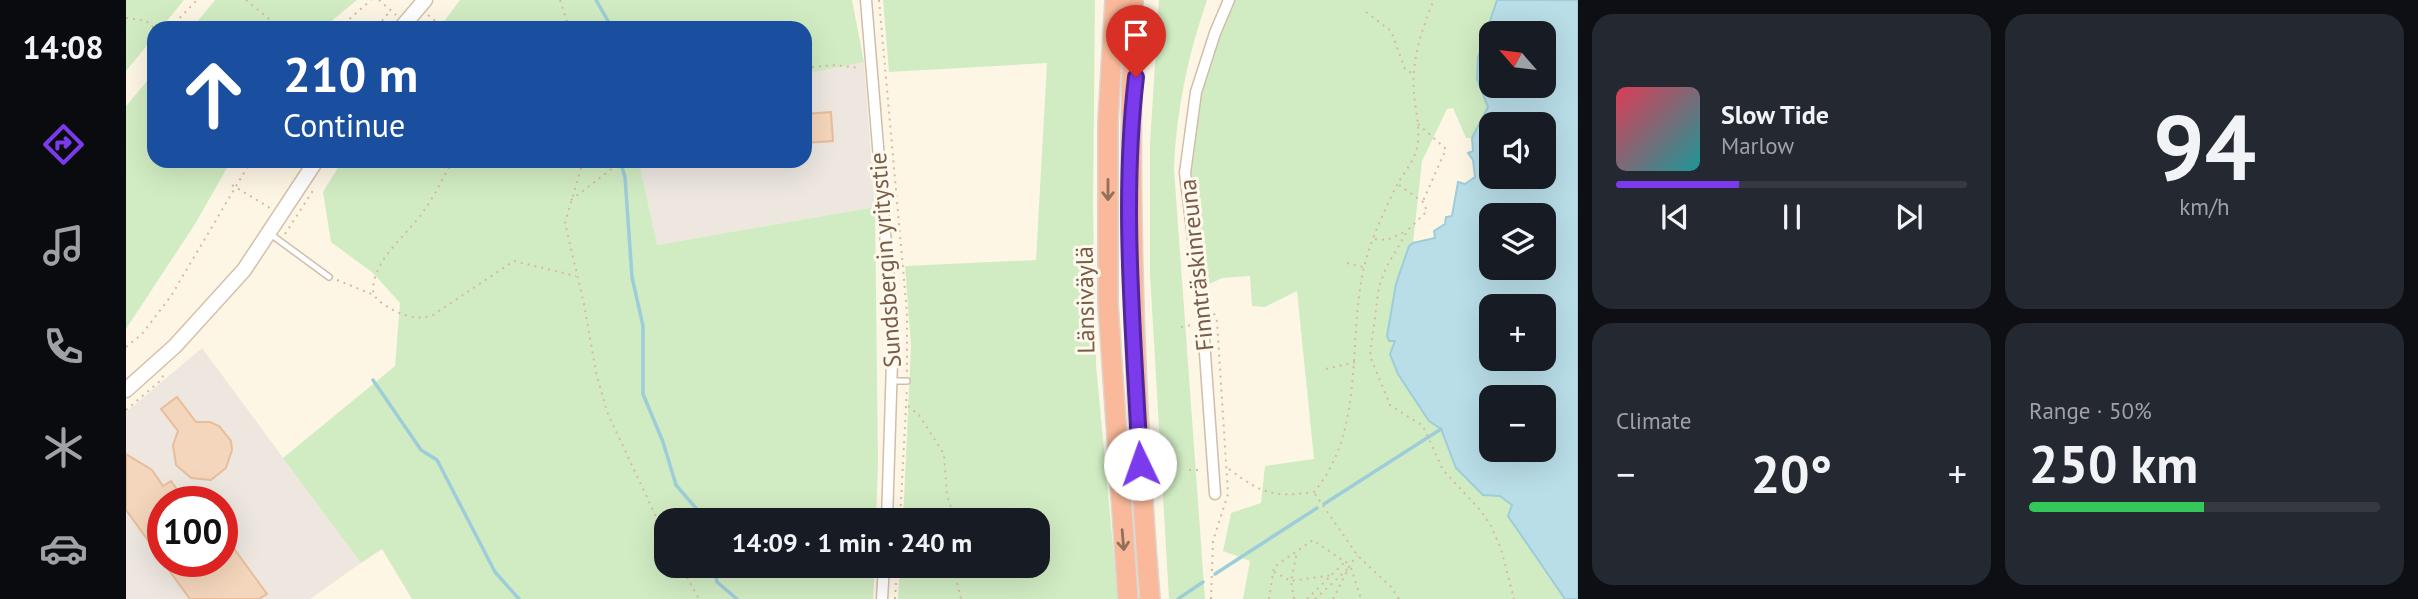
<!DOCTYPE html>
<html lang="en">
<head>
<meta charset="utf-8">
<style>
  body { margin:0; font-family:"PT Sans",sans-serif; background:#242831; color:#f1f3f6; height:100vh; display:flex; flex-direction:column; font-size:26px; white-space:nowrap }
  * { box-sizing:border-box; margin:0 }
  p { font-size:23px; color:#9ea1a6 }
  .icon { flex:none; width:38px; height:38px; fill:none; stroke:currentColor; stroke-width:2; stroke-linecap:round; stroke-linejoin:round }
  .map { position:relative; flex:1; overflow:hidden }
  .drawer { display:flex; flex-direction:column; gap:14px; padding:14px; background:#0d0f14; width:840px }
  .drawer>* { flex:none }
  .guide { position:absolute; left:21px; top:21px; width:665px; height:147px; border-radius:21px; box-shadow:0 7px 28px #0002; background:#1a4fa0; color:#fff; overflow:hidden }
  .needle { width:46px; rotate:298deg }
  .fabs { position:absolute; left:1353px; top:21px; display:grid; gap:14px }
  .fabs a { display:grid; place-items:center; width:77px; height:77px; border-radius:14px; background:#171b24; box-shadow:0 7px 28px #0002; font-size:35px }
  .speed { position:absolute; left:21px; top:486px; display:flex; gap:14px; font-size:35px; font-weight:700; text-align:center }
  .speed>* { display:grid; place-content:center; width:91px; height:91px; border-radius:50%; background:#171b24; box-shadow:0 7px 28px #0002; line-height:1 }
  .speed .limit { border:10px solid #d22; background:#fff; color:#111 }
  .pin { position:absolute; display:grid; place-items:center; width:60px; height:60px; color:#fff; margin:-72px -30px; border-radius:50% 50% 50% 0; rotate:-45deg; box-shadow:0 0 7px #0007 }
  .pin .icon { rotate:45deg }
  .me { position:absolute; width:77px; margin:-38px; rotate:357deg; stroke-linejoin:round; filter:drop-shadow(0 0 5px #0008) }
  .turn { display:flex; align-items:center; gap:24px; height:147px; padding:0 21px; font-size:32px }
  .turn .icon { width:91px; height:91px; stroke-width:2.5 }
  .turn b { display:block; font-size:49px; line-height:60px }
  .big { font-size:52px; font-weight:700; line-height:1.1 }
  .drawer .widget { flex:1; display:flex; flex-direction:column; justify-content:center; gap:10px; min-width:0; padding:0 24px; border-radius:21px; background:#242831 }
  .drawer .dial { align-items:center; gap:0 }
  .dial b { font-size:91px; line-height:1 }
  .song { display:flex; align-items:center; gap:21px }
  .cover { width:84px; height:84px; border-radius:10px; background:linear-gradient(135deg,hsl(350 70% 55%),hsl(180 70% 35%)) }
  .played { height:7px; border-radius:4px; background:linear-gradient(90deg,#7c3aed 35%,#363941 35%) }
  .keys { display:flex; justify-content:space-around; direction:ltr }
  .heat { display:flex; justify-content:space-between; align-items:center; font-size:38px; direction:ltr }
  .charge { height:10px; border-radius:5px; background:linear-gradient(90deg,#34c759 50%,#363941 0) }
  .drawer .tiles { flex:1; display:grid; gap:14px; grid-template-columns:repeat(2,1fr) }
  .trip { position:absolute; left:528px; top:508px; width:396px; height:70px; border-radius:21px; background:#171b24; box-shadow:0 7px 28px #0002; font-weight:700; line-height:70px; text-align:center }
  main { display:flex; flex:1; min-height:0 }
  .tabs { display:flex; flex-direction:column; width:126px; justify-content:space-around; align-items:center; background:#090b0e; color:#9ea1a6 }
  .tabs .icon { width:49px; height:49px }
  .tabs .active { color:#7c3aed }
  .tabs b { font-size:32px; color:#f1f3f6 }
  .map>svg:first-child { display:block }
</style>
</head>
<body>
<main>
<nav class="tabs">
<b>14:08</b>
<svg class="icon active" aria-label="directions" viewBox="0 0 24 24"><path d="M12 3l9 9-9 9-9-9zM9 14v-3h6M13 9l2 2-2 2"/></svg>
<svg class="icon" aria-label="music" viewBox="0 0 24 24"><path d="M9 18V5l10-2v13"/><circle cx="6" cy="18" r="3"/><circle cx="16" cy="16" r="3"/></svg>
<svg class="icon" aria-label="phone" viewBox="0 0 24 24"><path d="M5 4h4l2 5-3 2q2 4 5 5l2-3 5 2v4C11 20 4 13 5 4z"/></svg>
<svg class="icon" aria-label="climate" viewBox="0 0 24 24"><path d="M12 3v18M4 7l16 10M4 17L20 7"/></svg>
<svg class="icon" aria-label="car" viewBox="0 0 24 24"><path d="M5 17H2v-5l4-1 3-4h7l3 4 3 1v5h-3M9 17h6M6 11h13"/><circle cx="7" cy="17" r="2"/><circle cx="17" cy="17" r="2"/></svg>
</nav>
<div class="map">
<svg width="1452" height="599" viewBox="0 0 1452 599">
  <rect width="100%" height="100%" fill="#fdf6e5"/>
  <g fill="#ede7e0" fill-rule="evenodd">
    <polygon points="738,62 749,207 531,245 513,161 679,161 679,74"/>
    <path d="M76,348L235,563L184,599H0V412ZM37,502H96V562H37Z"/>
  </g>
  <g fill="#d1ecc3">
    <polygon points="0,0 58,0 35,28 28,28 28,37 0,71"/>
    <polygon points="89,0 231,0 197,28 66,28"/>
    <polygon points="334,0 726,0 738,62 679,74 679,28 313,28"/>
    <polygon points="757,0 969,0 967,207 970,365 992,599 772,599 774,565 912,565 912,520 777,520 785,346 779,266 910,260 921,63 763,72"/>
    <path d="M1033,0H1081C1062,55 1050,111 1048,169L1079,599H1043L1024,274V144Z"/>
    <polygon points="1096,0 1371,0 1352,57 1351,79 1362,107 1346,138 1340,138 1327,108 1321,109 1296,161 1287,243 1270,284 1261,336 1270,341 1303,421 1315,429 1330,468 1357,495 1374,496 1387,506 1419,568 1439,599 1117,599 1124,561 1097,551 1105,513 1135,503 1139,466 1188,459 1171,291 1139,307 1126,306 1124,276 1096,278 1069,291 1059,164 1069,79"/>
    <polygon points="28,73 28,161 105,161 69,224 0,329 0,106"/>
    <polygon points="216,161 513,161 531,245 749,207 752,463 750,520 541,520 541,565 749,565 747,599 286,599 256,549 235,563 157,458 269,366 274,303 247,273 205,242 197,192"/>
  </g>
  <path fill="#b9dee8" stroke="#9ecdda" stroke-width="2" fill-rule="evenodd" d="M1371,0H1452V599H1439L1382,516L1386,505L1374,496L1357,495L1330,468L1315,429L1303,421L1272,374L1264,354L1269,341H1263L1261,336L1270,284L1283,246L1287,243L1309,238L1308,231L1319,224L1320,217L1326,216L1332,182L1339,184L1349,177L1347,160L1342,153L1347,151L1346,138L1362,107L1351,79L1352,57ZM1365,33H1418V86H1365ZM1365,124H1418V177H1365ZM1365,215H1418V268H1365ZM1365,306H1418V359H1365ZM1365,397H1418V450H1365Z"/>
  <g fill="none" stroke-linecap="round" stroke-linejoin="round">
    <g stroke="#9ecdda" stroke-width="3.5">
      <polyline points="470,0 486,28"/>
      <polyline points="494,161 499,177 506,277 517,326 517,394 537,442 550,485 575,514 576,520"/>
      <polyline points="247,380 295,450 311,460 369,572 393,599"/>
      <polyline points="1198,504 1315,429"/>
      <polyline points="587,565 591,582 611,599"/>
      <polyline points="1089,574 1191,508"/>
      <polyline points="1052,599 1077,582"/>
    </g>
  </g>
  <g fill="#f4d6bc" stroke="#e7bd9b" stroke-width="2">
    <polygon points="705,112 707,141 679,143 679,114"/>
    <polygon points="51,397 70,422 84,422 93,426 105,441 106,450 100,468 85,480 65,478 50,465 47,445 52,431 35,409"/>
    <polygon points="0,454 26,470 37,486 45,481 60,502 37,502 37,561 0,510"/>
    <polygon points="96,532 141,594 133,599 64,599 37,562 96,562"/>
  </g>
  <g fill="none" stroke-linecap="round" stroke-linejoin="round">
    <g stroke="#d0beab" stroke-width="8">
      <g id="lane">
        <polyline points="143,233 203,277"/>
        <polyline points="767,381 781,381"/>
      </g>
    </g>
    <g stroke="#d0beab" stroke-width="13">
      <g id="street">
        <polyline points="740,0 767,330 761,520"/>
        <polyline points="1089,494 1076,311 1059,173 1070,92 1089,33 1103,0"/>
        <polyline points="756,599 758,565"/>
      </g>
    </g>
    <g stroke="#d5c0ab" stroke-width="17">
      <g id="secondary">
        <polyline points="275,28 299,0"/>
        <polyline points="0,390 49,346 118,270 190,161"/>
      </g>
    </g>
    <g stroke="#dcd5d0" stroke-width="22">
      <g id="highway">
        <polyline points="989,0 982,122 982,304 1002,599"/>
        <path d="M1007,0C1002,200 1008,399 1024,599"/>
      </g>
    </g>
    <g stroke="#d9b99e" stroke-width="2" stroke-dasharray="2 5" stroke-linecap="butt">
      <polyline points="120,0 154,28"/>
      <polyline points="253,0 270,15"/>
      <polyline points="434,0 443,28"/>
      <polyline points="753,0 781,313 781,372"/>
      <polyline points="1240,12 1265,31 1279,69 1287,74"/>
      <polyline points="302,15 318,28"/>
      <polyline points="0,18 20,21 28,28"/>
      <polyline points="256,21 264,11"/>
      <polyline points="44,28 71,0"/>
      <polyline points="213,28 245,0"/>
      <polyline points="679,68 706,65 734,68"/>
      <polyline points="1292,124 1320,149 1297,201"/>
      <path d="M327,161C316,178 309,196 297,212C281,235 250,257 247,287C246,300 258,304 267,310C281,317 293,320 307,315L388,261L450,276"/>
      <polyline points="457,161 439,223 458,304 470,372 481,412 541,540"/>
      <polyline points="106,185 144,208"/>
      <polyline points="1273,185 1297,202 1301,211 1282,230 1261,266 1253,286 1244,356 1264,405 1297,426 1317,470 1355,511 1365,526 1375,549 1388,599"/>
      <polyline points="445,200 496,161"/>
      <polyline points="159,234 188,189"/>
      <polyline points="1249,239 1261,240 1280,231"/>
      <polyline points="1221,263 1237,267"/>
      <polyline points="211,280 248,295"/>
      <polyline points="1055,327 1065,325"/>
      <polyline points="0,347 16,334 45,296 125,161"/>
      <polyline points="1200,369 1229,362"/>
      <polyline points="782,406 793,415 818,454 821,495 829,520"/>
      <polyline points="0,410 34,381 39,373"/>
      <path d="M1103,469C1135,493 1147,498 1188,492C1240,430 1221,341 1238,267C1245,239 1259,209 1272,183C1278,173 1287,162 1290,151C1296,132 1289,111 1288,93C1285,61 1296,28 1308,0"/>
      <polyline points="1063,470 1076,470"/>
      <polyline points="1189,494 1232,556 1265,587 1273,599"/>
      <polyline points="774,520 781,388"/>
      <polyline points="554,565 573,599"/>
      <polyline points="823,565 823,571 830,578 835,599"/>
      <polyline points="1225,568 1235,599"/>
      <polyline points="1148,572 1165,581 1206,575"/>
      <polyline points="769,599 771,565"/>
      <polyline points="1085,599 1087,541 1102,494 1091,321 1087,311"/>
      <polyline points="1143,599 1148,567 1187,540 1219,562 1225,563"/>
      <polyline points="1168,599 1165,581 1171,552"/>
      <polyline points="1181,599 1218,563"/>
      <polyline points="1189,599 1223,568"/>
      <polyline points="1207,599 1225,563 1231,556"/>
    </g>
    <use href="#lane" stroke="#fff" stroke-width="5"/>
    <use href="#street" stroke="#fff" stroke-width="10"/>
    <use href="#secondary" stroke="#fff" stroke-width="14"/>
    <use href="#highway" stroke="#fab99a" stroke-width="19"/>
  </g>
  <defs><path id="oneway-shaft" d="M-6 0H5M1.5-3L5.5 0L1.5 3" fill="none" stroke-width="1.6" stroke-linecap="round" stroke-linejoin="round" transform="scale(1.75)"/></defs>
  <g stroke="#926f59">
    <use href="#oneway-shaft" transform="translate(982 190) rotate(90)"/>
    <use href="#oneway-shaft" transform="translate(997 540) rotate(85)"/>
  </g>
  <g fill="none" stroke-linecap="round" stroke-linejoin="round">
    <g stroke="#51269a" stroke-width="18">
      <path id="route" d="M1010,77C995,205 1008,336 1014,464"/>
    </g>
    <use href="#route" stroke="#7c3aed" stroke-width="12"/>
  </g>
  <g text-anchor="middle" dominant-baseline="central" stroke-width="6" stroke-linejoin="round" paint-order="stroke">
    <g font-size="24" fill="#785d49" stroke="#fff9ed">
      <text transform="translate(759 260) rotate(-94)">Sundsbergin yritystie</text>
      <text transform="translate(1070 265) rotate(-96)">Finnträskinreuna</text>
      <text transform="translate(959 300) rotate(-91)">Länsiväylä</text>
    </g>
  </g>
</svg>
<div class="fabs">
<a><svg class="needle" viewBox="-14 -14 28 28"><path d="M0-13l5 13h-10z" fill="#e53935"/><path d="M0 13l5-13h-10z" fill="#9ea1a6"/></svg></a>
<a><svg class="icon" aria-label="sound" viewBox="0 0 24 24"><path d="M4 9h4l5-4v14l-5-4H4zM17 9q2 3 0 6"/></svg></a>
<a><svg class="icon" aria-label="layers" viewBox="0 0 24 24"><path d="M12 4l9 5-9 5-9-5zM3 14l9 5 9-5"/></svg></a>
<a>+</a>
<a>−</a>
</div>
<div class="speed"><div class="limit">100</div></div>
<div class="pin" style="left:1010px;top:77px;background:#d93025"><svg class="icon" aria-label="arrive" viewBox="0 0 24 24"><path d="M6 21V4h12l-3 4 3 4H6"/></svg></div>
<svg class="me" style="left:1014px;top:464px" viewBox="-20 -20 40 40"><circle r="19" fill="#fff"/><path d="M0-13L10 11 0 6-10 11z" fill="#7c3aed"/></svg>
<div class="trip">14:09 · 1 min · 240 m</div>
<div class="guide">
<div class="turn"><svg class="icon" aria-label="ahead" viewBox="0 0 24 24"><path d="M12 20V5M6 11l6-6 6 6"/></svg><div><b>210 m</b>Continue</div></div>
</div>
</div>
<section class="drawer">
<div class="tiles">
<div class="widget">
<div class="song"><i class="cover"></i><div><b>Slow Tide</b><p>Marlow</p></div></div>
<div class="played"></div>
<div class="keys"><svg class="icon" aria-label="previous" viewBox="0 0 24 24"><path d="M18 5L8 12l10 7zM5 5v14"/></svg><svg class="icon" aria-label="pause" viewBox="0 0 24 24"><path d="M8 5v14M16 5v14"/></svg><svg class="icon" aria-label="next" viewBox="0 0 24 24"><path d="M6 5l10 7-10 7zM19 5v14"/></svg></div>
</div>
<div class="widget dial"><b>94</b><p>km/h</p></div>
<div class="widget"><p>Climate</p>
<div class="heat"><a>−</a><b class="big">20°</b><a>+</a></div>
</div>
<div class="widget"><p>Range · 50%</p><b class="big">250 km</b><div class="charge"></div></div>
</div>
</section>
</main>
</body>
</html>
